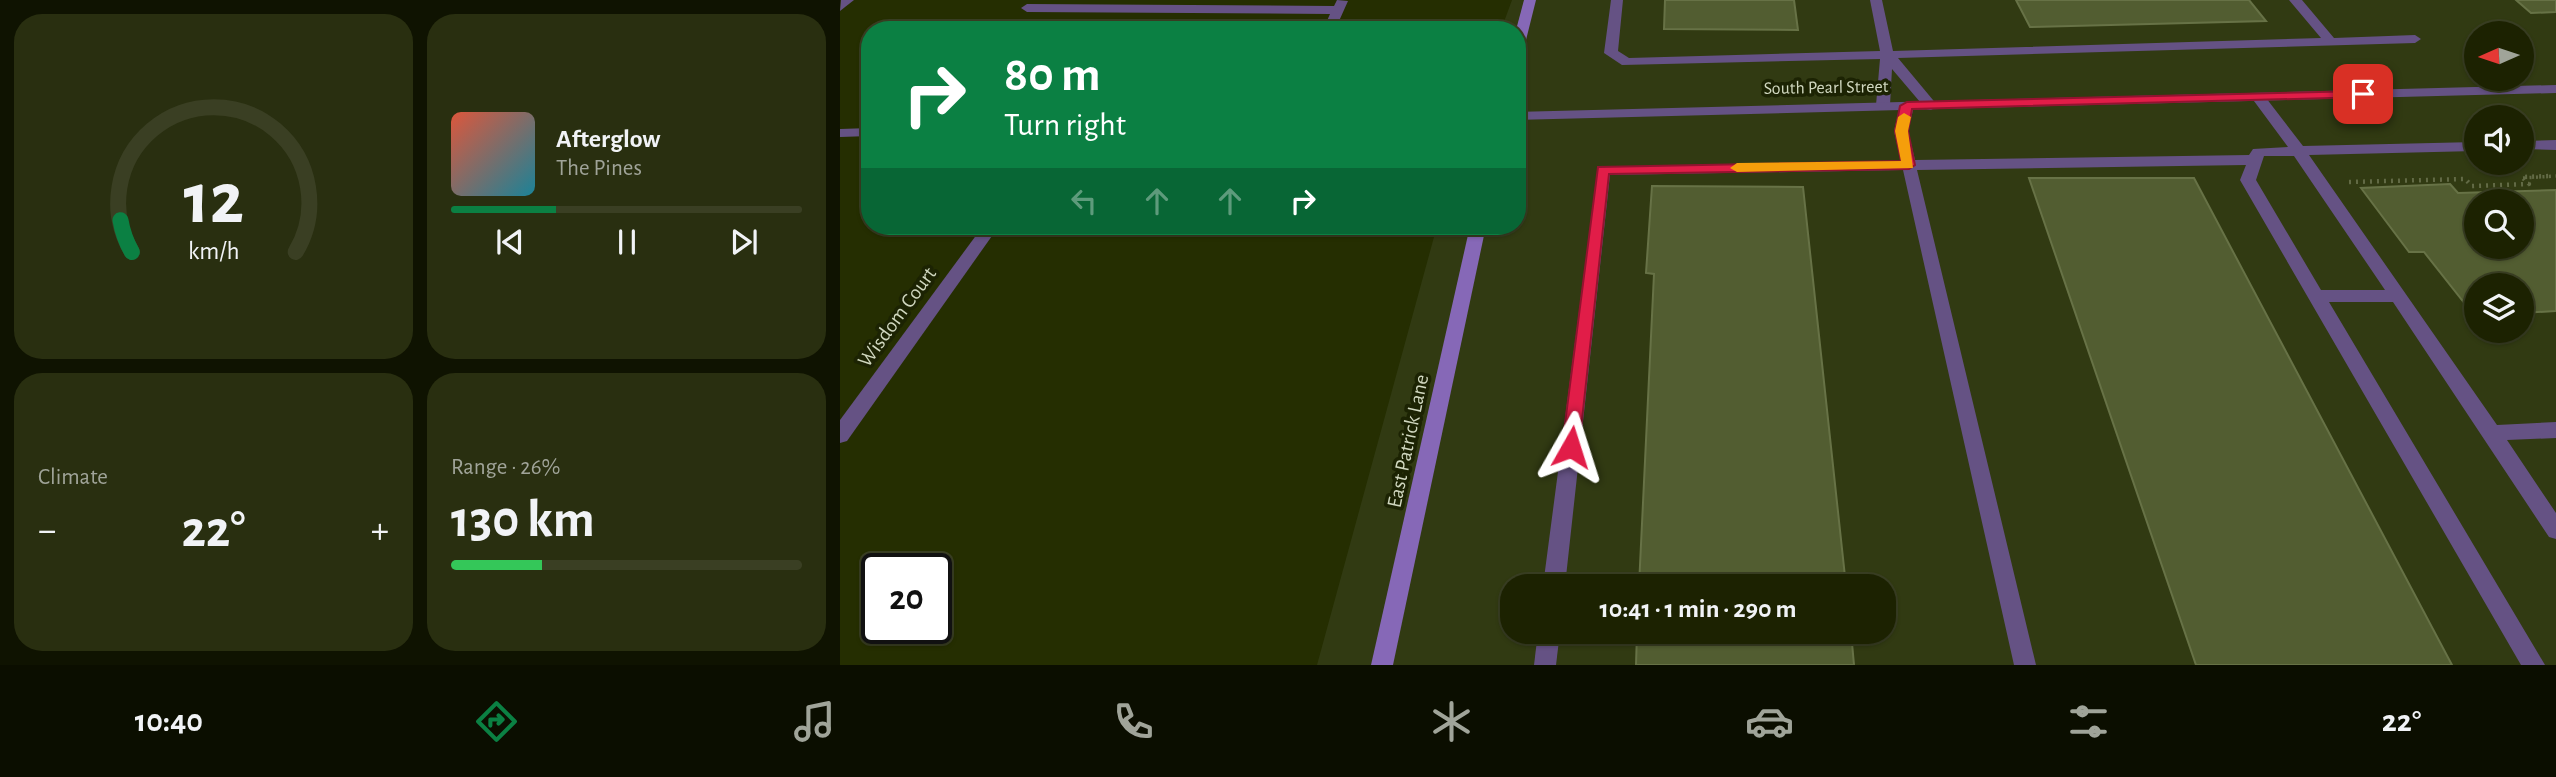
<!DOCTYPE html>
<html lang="en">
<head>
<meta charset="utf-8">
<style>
  body { margin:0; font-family:"Alegreya Sans",sans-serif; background:#292f10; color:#f1f3f6; height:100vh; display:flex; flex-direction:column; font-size:26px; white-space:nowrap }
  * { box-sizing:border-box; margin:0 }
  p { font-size:23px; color:#a0a499 }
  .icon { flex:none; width:38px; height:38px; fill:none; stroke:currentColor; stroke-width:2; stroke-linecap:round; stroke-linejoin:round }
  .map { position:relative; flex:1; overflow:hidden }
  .side { display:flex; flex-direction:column; gap:14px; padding:14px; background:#0f1301; width:840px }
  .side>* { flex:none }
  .guide { position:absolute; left:21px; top:21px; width:665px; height:214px; border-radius:28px; box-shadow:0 2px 5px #0004,0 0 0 2px #3a3f23; background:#0b8043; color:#fff; overflow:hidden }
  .needle { width:46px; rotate:267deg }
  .controls { position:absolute; left:1624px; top:21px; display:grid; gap:14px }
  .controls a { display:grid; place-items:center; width:70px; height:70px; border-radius:50%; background:#1c2201; box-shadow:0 2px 5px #0004,0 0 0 2px #3a3f23; font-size:35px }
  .speed { position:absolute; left:21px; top:553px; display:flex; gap:14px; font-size:35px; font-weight:700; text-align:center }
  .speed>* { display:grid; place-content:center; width:91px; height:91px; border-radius:50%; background:#1c2201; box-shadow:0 2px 5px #0004,0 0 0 2px #3a3f23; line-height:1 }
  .speed .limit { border:4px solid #111; border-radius:10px; background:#fff; color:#111 }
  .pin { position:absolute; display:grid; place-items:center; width:60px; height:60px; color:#fff; margin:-30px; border-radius:14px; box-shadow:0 4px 10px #0006 }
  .me { position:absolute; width:77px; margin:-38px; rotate:6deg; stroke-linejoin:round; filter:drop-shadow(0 0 5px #0008) }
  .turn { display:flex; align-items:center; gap:24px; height:147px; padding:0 28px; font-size:32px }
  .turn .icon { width:91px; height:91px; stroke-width:2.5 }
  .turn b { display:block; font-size:49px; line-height:60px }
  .lanes { display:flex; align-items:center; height:66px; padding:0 28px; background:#0003; justify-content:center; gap:35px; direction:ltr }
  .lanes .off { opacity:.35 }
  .big { font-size:52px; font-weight:700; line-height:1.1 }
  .side .widget { flex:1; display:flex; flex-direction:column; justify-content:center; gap:10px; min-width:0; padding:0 24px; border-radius:28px; background:#292f10 }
  .side .dial { align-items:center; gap:0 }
  .dial svg { height:182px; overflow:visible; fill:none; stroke:#3a3f23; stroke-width:7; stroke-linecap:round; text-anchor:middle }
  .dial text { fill:#f1f3f6; stroke:none }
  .song { display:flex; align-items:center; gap:21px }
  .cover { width:84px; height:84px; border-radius:10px; background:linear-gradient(135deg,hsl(10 70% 55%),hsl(190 70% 35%)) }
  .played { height:7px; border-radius:4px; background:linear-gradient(90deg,#0b8043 30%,#3a3f23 30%) }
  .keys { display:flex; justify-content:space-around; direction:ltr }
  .heat { display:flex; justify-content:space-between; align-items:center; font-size:38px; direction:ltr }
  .charge { height:10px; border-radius:5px; background:linear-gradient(90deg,#34c759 26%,#3a3f23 0) }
  .side .tiles { flex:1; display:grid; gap:14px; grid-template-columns:repeat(2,1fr) }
  .trip { position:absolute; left:660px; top:574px; width:396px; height:70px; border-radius:28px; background:#1c2201; box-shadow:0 2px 5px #0004,0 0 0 2px #3a3f23; font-weight:700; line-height:70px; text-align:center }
  .tabs { display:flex; height:112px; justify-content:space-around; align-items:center; background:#0b0e00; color:#a0a499 }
  .tabs .icon { width:49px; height:49px }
  .tabs .active { color:#0b8043 }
  .tabs b { font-size:32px; color:#f1f3f6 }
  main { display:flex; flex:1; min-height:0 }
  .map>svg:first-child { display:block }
</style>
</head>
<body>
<main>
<section class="side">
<div class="tiles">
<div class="widget dial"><svg viewBox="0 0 100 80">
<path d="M14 69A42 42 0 1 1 86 69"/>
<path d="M14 69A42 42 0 0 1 9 55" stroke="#0b8043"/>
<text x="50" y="56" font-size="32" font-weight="700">12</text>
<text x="50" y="72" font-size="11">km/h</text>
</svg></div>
<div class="widget">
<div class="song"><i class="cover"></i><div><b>Afterglow</b><p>The Pines</p></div></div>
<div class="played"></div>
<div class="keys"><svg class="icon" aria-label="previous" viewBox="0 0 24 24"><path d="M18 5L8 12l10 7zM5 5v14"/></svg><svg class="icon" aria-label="pause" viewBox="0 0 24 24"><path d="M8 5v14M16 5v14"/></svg><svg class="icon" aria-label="next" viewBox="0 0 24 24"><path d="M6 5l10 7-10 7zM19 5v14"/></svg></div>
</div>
<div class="widget"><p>Climate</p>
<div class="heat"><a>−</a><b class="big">22°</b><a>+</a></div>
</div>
<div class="widget"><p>Range · 26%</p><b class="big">130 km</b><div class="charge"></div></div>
</div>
</section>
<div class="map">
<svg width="1716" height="665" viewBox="0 0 1716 665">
  <rect width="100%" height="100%" fill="#252e01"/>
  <path fill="#313a12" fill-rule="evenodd" d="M672,0H1716V665H477L597,226H677V30H661ZM1636,33H1682V79H1636ZM1636,117H1682V163H1636ZM1636,201H1682V247H1636ZM1636,285H1682V331H1636ZM672,586H1043V632H672Z"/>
  <g fill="#525d31" stroke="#677246" stroke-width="2" fill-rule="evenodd">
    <polygon points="825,0 954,0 958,30 824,29"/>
    <polygon points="1176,0 1409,0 1426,21 1190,27"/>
    <polygon points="1676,0 1716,0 1716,12 1691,13"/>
    <polygon points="1189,178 1354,178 1612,665 1356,665"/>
    <path d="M1610,184L1618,193L1716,190V311L1682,313V285H1636V314H1633L1584,252H1569L1521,188ZM1636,201H1682V247H1636Z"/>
    <polygon points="812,186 963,187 1006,586 799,586 814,274 806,273"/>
    <polygon points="797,632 1011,632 1014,665 796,665"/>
  </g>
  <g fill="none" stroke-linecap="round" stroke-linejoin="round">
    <polyline stroke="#626a45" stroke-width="3.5" stroke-dasharray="2 4.5" stroke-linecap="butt" points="1683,178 1716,176"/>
    <polyline stroke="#626a45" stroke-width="4.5" stroke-dasharray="2 5" stroke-linecap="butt" points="1509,182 1625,179 1632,186 1689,184 1682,177 1711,176"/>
    <g fill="#655284" fill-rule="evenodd">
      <polygon points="771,0 783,0 778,51 789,58 1040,51 1030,0 1042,0 1053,51 1481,38 1449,0 1462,0 1494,38 1575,35 1581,39 1575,43 1058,58 1098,106 1091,110 1086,109 1052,69 1050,105 1043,109 1036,105 1040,59 782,65 764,53"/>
      <path d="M1418,93L1423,94L1463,146L1636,142V151L1469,155L1657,425L1716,422V438L1667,440L1716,513V539L1709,537L1553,302H1489L1705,665H1681L1400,180L1406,165L1077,170L1196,665H1174L1063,170L770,175L725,586H703L758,167L1061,161L1054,131L1060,106L1067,102L1074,106L1068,131L1075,160L1409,155L1413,149L1448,147L1411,97ZM1424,156H1454L1545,290H1481L1416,180Z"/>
      <polygon points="1716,140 1716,150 1682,149 1682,141"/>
      <polygon points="698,632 720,632 716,665 694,665"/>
    </g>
    <g fill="#655284" fill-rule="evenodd">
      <polygon points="14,0 0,11 1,0"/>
      <polygon points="497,0 508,1 495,30 483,30 490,14 187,12 181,8 187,4 494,6"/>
      <polygon points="143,226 159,226 7,441 0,443 0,420"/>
    </g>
    <g fill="#655284" fill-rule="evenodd">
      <polygon points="1716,85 1716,93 677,120 677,112"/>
      <polygon points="30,128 30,136 0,137 0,129"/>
    </g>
    <g fill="#8668b7" fill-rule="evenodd">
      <polygon points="684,0 696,0 683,52 677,56 676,30"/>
      <polygon points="630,226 646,226 553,665 531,665"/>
    </g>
  </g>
  <polygon fill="#e11d48" stroke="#92132f" stroke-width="2" points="1523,91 1527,92 1527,97 1072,109 1068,131 1075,165 1069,169 769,174 739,447 731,455 722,447 758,167 1061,161 1055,131 1060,106 1067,102"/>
  <polygon fill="#f59e0b" points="1064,113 1071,117 1068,131 1073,168 897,172 890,168 897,163 1061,161 1055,131 1058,117"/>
  <g text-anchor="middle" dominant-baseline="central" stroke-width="7" stroke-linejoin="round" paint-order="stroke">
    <g font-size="18" fill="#d0d7bf" stroke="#1c2303">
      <text transform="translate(986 88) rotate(-1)">South Pearl Street</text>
    </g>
    <g font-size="21" fill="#d0d7bf" stroke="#1c2303">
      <text transform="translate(57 317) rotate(-54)">Wisdom Court</text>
      <text transform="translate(568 441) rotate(-78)">East Patrick Lane</text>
    </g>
  </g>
</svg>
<div class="controls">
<a><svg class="needle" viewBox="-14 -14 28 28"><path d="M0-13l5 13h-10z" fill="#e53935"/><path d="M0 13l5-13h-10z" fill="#a0a499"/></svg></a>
<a><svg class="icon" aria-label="sound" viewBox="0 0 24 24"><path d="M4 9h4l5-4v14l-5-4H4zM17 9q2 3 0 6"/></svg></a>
<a><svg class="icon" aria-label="search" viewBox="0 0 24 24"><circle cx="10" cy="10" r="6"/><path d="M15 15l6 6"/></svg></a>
<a><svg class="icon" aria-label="layers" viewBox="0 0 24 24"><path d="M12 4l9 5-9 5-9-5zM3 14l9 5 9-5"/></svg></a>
</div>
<div class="speed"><div class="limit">20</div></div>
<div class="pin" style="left:1523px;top:94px;background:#d93025"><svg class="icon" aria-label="arrive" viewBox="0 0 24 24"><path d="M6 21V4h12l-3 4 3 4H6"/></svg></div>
<svg class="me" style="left:731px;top:447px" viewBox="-20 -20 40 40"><path d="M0-17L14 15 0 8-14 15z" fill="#e11d48" stroke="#fff" stroke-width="4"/></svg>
<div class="trip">10:41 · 1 min · 290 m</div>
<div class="guide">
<div class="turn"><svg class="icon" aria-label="right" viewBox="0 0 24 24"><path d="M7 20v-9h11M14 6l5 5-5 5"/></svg><div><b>80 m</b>Turn right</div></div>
<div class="lanes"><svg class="icon off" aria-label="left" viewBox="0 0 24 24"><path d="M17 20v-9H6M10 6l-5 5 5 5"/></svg><svg class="icon off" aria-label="ahead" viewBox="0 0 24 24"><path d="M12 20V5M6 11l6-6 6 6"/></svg><svg class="icon off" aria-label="ahead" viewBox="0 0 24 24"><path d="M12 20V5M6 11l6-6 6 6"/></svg><svg class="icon" aria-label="right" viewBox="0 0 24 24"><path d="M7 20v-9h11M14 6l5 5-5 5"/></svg></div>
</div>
</div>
</main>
<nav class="tabs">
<b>10:40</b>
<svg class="icon active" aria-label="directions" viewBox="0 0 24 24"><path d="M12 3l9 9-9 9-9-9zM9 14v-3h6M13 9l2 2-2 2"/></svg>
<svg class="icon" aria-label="music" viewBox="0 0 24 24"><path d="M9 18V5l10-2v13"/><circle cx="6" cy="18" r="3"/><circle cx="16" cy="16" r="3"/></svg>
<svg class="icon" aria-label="phone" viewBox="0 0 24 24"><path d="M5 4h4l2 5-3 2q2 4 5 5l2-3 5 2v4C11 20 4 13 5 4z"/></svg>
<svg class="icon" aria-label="climate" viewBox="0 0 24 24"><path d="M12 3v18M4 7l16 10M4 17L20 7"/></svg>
<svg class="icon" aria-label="car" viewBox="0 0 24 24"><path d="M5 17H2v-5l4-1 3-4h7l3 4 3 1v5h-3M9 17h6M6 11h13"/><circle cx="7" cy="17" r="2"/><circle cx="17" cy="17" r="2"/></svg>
<svg class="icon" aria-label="filters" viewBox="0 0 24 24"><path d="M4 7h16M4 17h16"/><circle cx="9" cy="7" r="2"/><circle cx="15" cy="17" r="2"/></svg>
<b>22°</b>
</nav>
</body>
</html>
